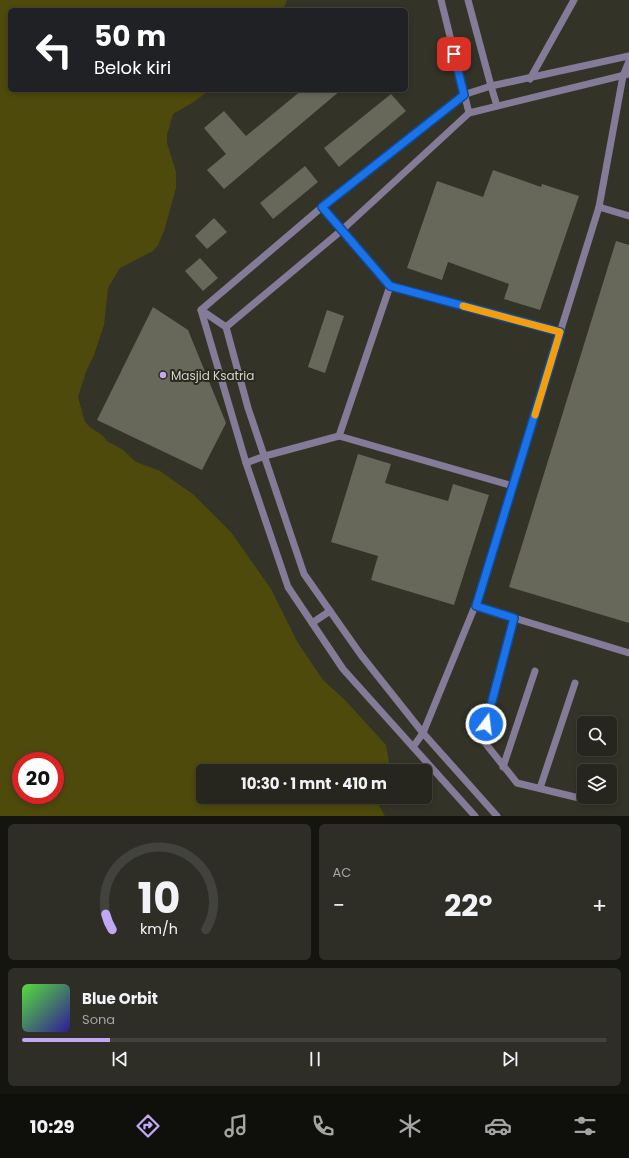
<!DOCTYPE html>
<html lang="id">
<head>
<meta charset="utf-8">
<style>
  body { margin:0; font-family:Poppins,sans-serif; background:#2e2e27; color:#f1f3f6; height:100vh; display:flex; flex-direction:column; font-size:15px; white-space:nowrap }
  * { box-sizing:border-box; margin:0 }
  p { font-size:13px; color:#a4a5a4 }
  .icon { flex:none; width:22px; height:22px; fill:none; stroke:currentColor; stroke-width:2; stroke-linecap:round; stroke-linejoin:round }
  .map { position:relative; height:816px; overflow:hidden }
  .panel { display:flex; flex-direction:column; gap:8px; padding:8px; background:#151510; flex:1 }
  .panel>* { flex:none }
  .top-card { position:absolute; left:8px; top:8px; width:400px; height:84px; border-radius:6px; box-shadow:0 2px 6px #0003,0 0 0 1px #42433c; background:#202124; color:#fff; overflow:hidden }
  .buttons { position:absolute; left:577px; top:716px; display:grid; gap:8px }
  .buttons a { display:grid; place-items:center; width:40px; height:40px; border-radius:6px; background:#26261e; box-shadow:0 2px 6px #0003,0 0 0 1px #42433c; font-size:20px }
  .speed { position:absolute; left:12px; top:752px; display:flex; gap:8px; font-size:20px; font-weight:700; text-align:center }
  .speed>* { display:grid; place-content:center; width:52px; height:52px; border-radius:50%; background:#26261e; box-shadow:0 2px 6px #0003,0 0 0 1px #42433c; line-height:1 }
  .speed .limit { border:6px solid #d22; background:#fff; color:#111 }
  .pin { position:absolute; display:grid; place-items:center; width:34px; height:34px; color:#fff; margin:-17px; border-radius:8px; box-shadow:0 2px 6px #0006 }
  .me { position:absolute; width:44px; margin:-22px; rotate:15deg; stroke-linejoin:round; filter:drop-shadow(0 0 3px #0008) }
  .turn { display:flex; align-items:center; gap:14px; height:84px; padding:0 20px; font-size:18px }
  .turn .icon { width:52px; height:52px; stroke-width:2.5 }
  .turn b { display:block; font-size:28px; line-height:34px }
  .big { font-size:30px; font-weight:700; line-height:1.1 }
  .panel .widget { flex:1; display:flex; flex-direction:column; justify-content:center; gap:6px; min-width:0; padding:0 14px; border-radius:6px; background:#2e2e27 }
  .panel .dial { align-items:center; gap:0 }
  .dial svg { height:104px; overflow:visible; fill:none; stroke:#42433c; stroke-width:7; stroke-linecap:round; text-anchor:middle }
  .dial text { fill:#f1f3f6; stroke:none }
  .song { display:flex; align-items:center; gap:12px }
  .cover { width:48px; height:48px; border-radius:6px; background:linear-gradient(135deg,hsl(110 70% 55%),hsl(250 70% 35%)) }
  .played { height:4px; border-radius:2px; background:linear-gradient(90deg,#c0a8f3 15%,#42433c 15%) }
  .keys { display:flex; justify-content:space-around; direction:ltr }
  .heat { display:flex; justify-content:space-between; align-items:center; font-size:22px; direction:ltr }
  .panel .tiles { flex:1; display:grid; gap:8px; grid-template-columns:1fr 1fr }
  .widget:last-child { grid-column:span 2 }
  .trip { position:absolute; left:196px; top:764px; width:236px; height:40px; border-radius:6px; background:#26261e; box-shadow:0 2px 6px #0003,0 0 0 1px #42433c; font-weight:700; line-height:40px; text-align:center }
  .dock { display:flex; height:64px; justify-content:space-around; align-items:center; background:#0f0f0c; color:#a4a5a4 }
  .dock .icon { width:28px; height:28px }
  .dock .active { color:#c0a8f3 }
  .dock b { font-size:18px; color:#f1f3f6 }
  .map>svg:first-child { display:block }
</style>
</head>
<body>
<div class="map">
<svg width="629" height="816" viewBox="0 0 629 816">
  <rect width="100%" height="100%" fill="#333328"/>
  <path fill="#4e4a0b" fill-rule="evenodd" d="M0,0H287L283,10H10V90H210L192,103L173,114L167,135V143L176,172V188L164,231L158,245L153,251L120,268L108,288L104,325L94,355L87,369L78,397L85,422L90,427L102,435L107,441L123,450L136,462L160,471L194,495L231,532L271,589L298,643L323,680L345,700L386,745L389,762L388,771H203V797H374L385,816H0ZM21,761H55V795H21Z"/>
  <g fill="#67675a">
    <polygon points="302,90 341,90 224,189 207,170 226,154 204,128 224,111 246,136"/>
    <polygon points="391,94 406,111 339,167 324,148"/>
    <polygon points="305,166 318,182 273,219 260,203"/>
    <polygon points="493,170 541,187 542,184 579,196 540,310 504,299 509,284 448,262 442,280 407,268 437,181 483,197"/>
    <polygon points="214,218 227,232 207,249 195,236"/>
    <polygon points="616,241 629,245 629,623 509,587"/>
    <polygon points="200,258 218,278 203,291 185,271"/>
    <polygon points="153,307 188,330 226,423 202,470 97,420"/>
    <polygon points="327,310 344,316 325,373 308,367"/>
    <polygon points="358,454 391,464 385,483 448,501 453,484 489,495 454,605 371,580 378,556 331,542"/>
  </g>
  <g fill="none" stroke-linecap="round" stroke-linejoin="round">
    <g stroke="#847b98" stroke-width="7">
      <polyline points="441,0 469,113"/>
      <polyline points="468,0 491,86 629,56"/>
      <polyline points="530,79 574,0"/>
      <polyline points="322,207 390,286"/>
      <polyline points="599,207 623,76 629,61"/>
      <polyline points="201,310 226,327"/>
      <polyline points="246,463 265,456 339,436"/>
      <polyline points="513,486 339,436 390,286 561,332"/>
      <polyline points="475,606 599,207 629,216"/>
      <polyline points="514,618 482,739 517,783 579,798"/>
      <polyline points="312,623 330,611"/>
      <polyline points="413,747 423,733 475,606 629,653"/>
      <polyline points="503,767 535,671"/>
      <polyline points="540,788 575,683"/>
      <polyline points="475,816 343,669 288,587 246,463 201,310 322,207 463,95 491,86 497,106"/>
      <polyline points="497,816 423,733 361,655 304,574 248,408 226,327 342,230 469,113 629,74"/>
    </g>
  </g>
  <g fill="none" stroke-linecap="round" stroke-linejoin="round">
    <g stroke="#114b97" stroke-width="10">
      <polyline id="route" points="454,54 464,95 322,207 390,286 560,332 476,606 514,618 486,724"/>
    </g>
    <use href="#route" stroke="#1a73e8" stroke-width="7"/>
    <polyline stroke="#f59e0b" stroke-width="7" points="463,306 560,332 535,415"/>
  </g>
  <circle fill="#c0a8f3" stroke="#29291e" stroke-width="1.5" cx="163" cy="375" r="4"/>
  <g text-anchor="middle" dominant-baseline="central" stroke-width="4" stroke-linejoin="round" paint-order="stroke">
    <g font-size="12" fill="#d4d4cd" stroke="#29291e" text-anchor="start">
      <text x="171" y="375">Masjid Ksatria</text>
    </g>
  </g>
</svg>
<div class="buttons">
<a><svg class="icon" aria-label="search" viewBox="0 0 24 24"><circle cx="10" cy="10" r="6"/><path d="M15 15l6 6"/></svg></a>
<a><svg class="icon" aria-label="layers" viewBox="0 0 24 24"><path d="M12 4l9 5-9 5-9-5zM3 14l9 5 9-5"/></svg></a>
</div>
<div class="speed"><div class="limit">20</div></div>
<div class="pin" style="left:454px;top:54px;background:#d93025"><svg class="icon" aria-label="arrive" viewBox="0 0 24 24"><path d="M6 21V4h12l-3 4 3 4H6"/></svg></div>
<svg class="me" style="left:486px;top:724px" viewBox="-20 -20 40 40"><circle r="17" fill="#1a73e8" stroke="#fff" stroke-width="3"/><path d="M0-11L8 9 0 5-8 9z" fill="#fff"/></svg>
<div class="trip">10:30 · 1 mnt · 410 m</div>
<div class="top-card">
<div class="turn"><svg class="icon" aria-label="left" viewBox="0 0 24 24"><path d="M17 20v-9H6M10 6l-5 5 5 5"/></svg><div><b>50 m</b>Belok kiri</div></div>
</div>
</div>
<section class="panel">
<div class="tiles">
<div class="widget dial"><svg viewBox="0 0 100 80">
<path d="M14 69A42 42 0 1 1 86 69"/>
<path d="M14 69A42 42 0 0 1 9 57" stroke="#c0a8f3"/>
<text x="50" y="56" font-size="32" font-weight="700">10</text>
<text x="50" y="72" font-size="11">km/h</text>
</svg></div>
<div class="widget"><p>AC</p>
<div class="heat"><a>−</a><b class="big">22°</b><a>+</a></div>
</div>
<div class="widget">
<div class="song"><i class="cover"></i><div><b>Blue Orbit</b><p>Sona</p></div></div>
<div class="played"></div>
<div class="keys"><svg class="icon" aria-label="previous" viewBox="0 0 24 24"><path d="M18 5L8 12l10 7zM5 5v14"/></svg><svg class="icon" aria-label="pause" viewBox="0 0 24 24"><path d="M8 5v14M16 5v14"/></svg><svg class="icon" aria-label="next" viewBox="0 0 24 24"><path d="M6 5l10 7-10 7zM19 5v14"/></svg></div>
</div>
</div>
</section>
<nav class="dock">
<b>10:29</b>
<svg class="icon active" aria-label="directions" viewBox="0 0 24 24"><path d="M12 3l9 9-9 9-9-9zM9 14v-3h6M13 9l2 2-2 2"/></svg>
<svg class="icon" aria-label="music" viewBox="0 0 24 24"><path d="M9 18V5l10-2v13"/><circle cx="6" cy="18" r="3"/><circle cx="16" cy="16" r="3"/></svg>
<svg class="icon" aria-label="phone" viewBox="0 0 24 24"><path d="M5 4h4l2 5-3 2q2 4 5 5l2-3 5 2v4C11 20 4 13 5 4z"/></svg>
<svg class="icon" aria-label="climate" viewBox="0 0 24 24"><path d="M12 3v18M4 7l16 10M4 17L20 7"/></svg>
<svg class="icon" aria-label="car" viewBox="0 0 24 24"><path d="M5 17H2v-5l4-1 3-4h7l3 4 3 1v5h-3M9 17h6M6 11h13"/><circle cx="7" cy="17" r="2"/><circle cx="17" cy="17" r="2"/></svg>
<svg class="icon" aria-label="filters" viewBox="0 0 24 24"><path d="M4 7h16M4 17h16"/><circle cx="9" cy="7" r="2"/><circle cx="15" cy="17" r="2"/></svg>
</nav>
</body>
</html>
